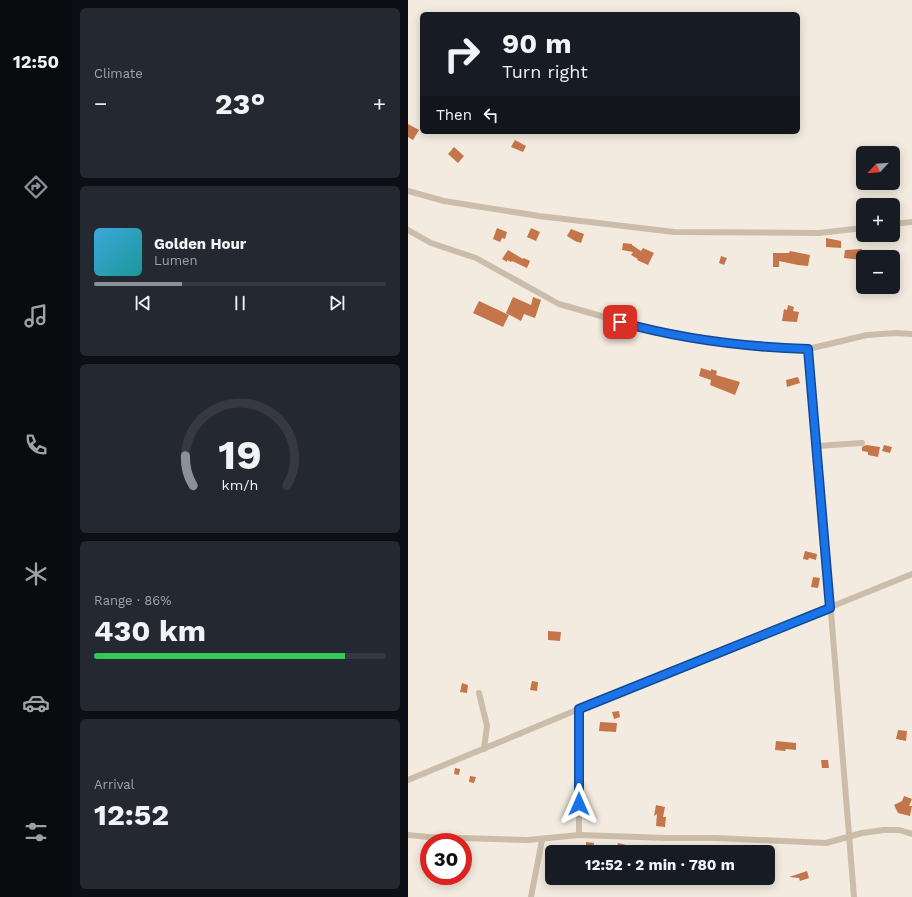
<!DOCTYPE html>
<html lang="en">
<head>
<meta charset="utf-8">
<style>
  body { margin:0; font-family:"Work Sans",sans-serif; background:#242831; color:#f1f3f6; height:100vh; display:flex; flex-direction:column; font-size:15px; white-space:nowrap }
  * { box-sizing:border-box; margin:0 }
  p { font-size:13px; color:#9ea1a6 }
  .icon { flex:none; width:22px; height:22px; fill:none; stroke:currentColor; stroke-width:2; stroke-linecap:round; stroke-linejoin:round }
  .map { position:relative; flex:1; overflow:hidden }
  .panel { display:flex; flex-direction:column; gap:8px; padding:8px; background:#0d0f14; width:336px }
  .panel>* { flex:none }
  .top-card { position:absolute; left:12px; top:12px; width:380px; height:122px; border-radius:6px; box-shadow:0 2px 10px #0003; background:#171b24; color:#f1f3f6; overflow:hidden }
  .needle { width:26px; rotate:244deg }
  .controls { position:absolute; left:448px; top:146px; display:grid; gap:8px }
  .controls a { display:grid; place-items:center; width:44px; height:44px; border-radius:6px; background:#171b24; box-shadow:0 2px 10px #0003; font-size:20px }
  .speed { position:absolute; left:12px; top:833px; display:flex; gap:8px; font-size:20px; font-weight:700; text-align:center }
  .speed>* { display:grid; place-content:center; width:52px; height:52px; border-radius:50%; background:#171b24; box-shadow:0 2px 10px #0003; line-height:1 }
  .speed .limit { border:6px solid #d22; background:#fff; color:#111 }
  .pin { position:absolute; display:grid; place-items:center; width:34px; height:34px; color:#fff; margin:-17px; border-radius:8px; box-shadow:0 2px 6px #0006 }
  .me { position:absolute; width:44px; margin:-22px; rotate:0deg; stroke-linejoin:round; filter:drop-shadow(0 0 3px #0008) }
  .turn { display:flex; align-items:center; gap:14px; height:84px; padding:0 16px; font-size:18px }
  .turn .icon { width:52px; height:52px; stroke-width:2.5 }
  .turn b { display:block; font-size:28px; line-height:34px }
  .then { display:flex; align-items:center; height:38px; padding:0 16px; background:#0003; gap:8px; font-size:15px }
  .big { font-size:30px; font-weight:700; line-height:1.1 }
  .panel .card { flex:1; display:flex; flex-direction:column; justify-content:center; gap:6px; min-width:0; padding:0 14px; border-radius:6px; background:#242831 }
  .panel .dial { align-items:center; gap:0 }
  .dial svg { height:104px; overflow:visible; fill:none; stroke:#363941; stroke-width:7; stroke-linecap:round; text-anchor:middle }
  .dial text { fill:#f1f3f6; stroke:none }
  .song { display:flex; align-items:center; gap:12px }
  .cover { width:48px; height:48px; border-radius:6px; background:linear-gradient(135deg,hsl(200 70% 55%),hsl(180 70% 35%)) }
  .played { height:4px; border-radius:2px; background:linear-gradient(90deg,#8c9099 30%,#363941 30%) }
  .keys { display:flex; justify-content:space-around; direction:ltr }
  .heat { display:flex; justify-content:space-between; align-items:center; font-size:22px; direction:ltr }
  .charge { height:6px; border-radius:3px; background:linear-gradient(90deg,#34c759 86%,#363941 0) }
  .trip { position:absolute; left:137px; top:845px; width:230px; height:40px; border-radius:6px; background:#171b24; box-shadow:0 2px 10px #0003; font-weight:700; line-height:40px; text-align:center }
  main { display:flex; flex:1; min-height:0 }
  .dock { display:flex; flex-direction:column; width:72px; justify-content:space-around; align-items:center; background:#090b0e; color:#9ea1a6 }
  .dock .icon { width:28px; height:28px }
  .dock .selected { color:#8c9099 }
  .dock b { font-size:18px; color:#f1f3f6 }
  .map>svg:first-child { display:block }
</style>
</head>
<body>
<main>
<nav class="dock">
<b>12:50</b>
<svg class="icon selected" aria-label="directions" viewBox="0 0 24 24"><path d="M12 3l9 9-9 9-9-9zM9 14v-3h6M13 9l2 2-2 2"/></svg>
<svg class="icon" aria-label="music" viewBox="0 0 24 24"><path d="M9 18V5l10-2v13"/><circle cx="6" cy="18" r="3"/><circle cx="16" cy="16" r="3"/></svg>
<svg class="icon" aria-label="phone" viewBox="0 0 24 24"><path d="M5 4h4l2 5-3 2q2 4 5 5l2-3 5 2v4C11 20 4 13 5 4z"/></svg>
<svg class="icon" aria-label="climate" viewBox="0 0 24 24"><path d="M12 3v18M4 7l16 10M4 17L20 7"/></svg>
<svg class="icon" aria-label="car" viewBox="0 0 24 24"><path d="M5 17H2v-5l4-1 3-4h7l3 4 3 1v5h-3M9 17h6M6 11h13"/><circle cx="7" cy="17" r="2"/><circle cx="17" cy="17" r="2"/></svg>
<svg class="icon" aria-label="filters" viewBox="0 0 24 24"><path d="M4 7h16M4 17h16"/><circle cx="9" cy="7" r="2"/><circle cx="15" cy="17" r="2"/></svg>
</nav>
<section class="panel">
<div class="card"><p>Climate</p>
<div class="heat"><a>−</a><b class="big">23°</b><a>+</a></div>
</div>
<div class="card">
<div class="song"><i class="cover"></i><div><b>Golden Hour</b><p>Lumen</p></div></div>
<div class="played"></div>
<div class="keys"><svg class="icon" aria-label="previous" viewBox="0 0 24 24"><path d="M18 5L8 12l10 7zM5 5v14"/></svg><svg class="icon" aria-label="pause" viewBox="0 0 24 24"><path d="M8 5v14M16 5v14"/></svg><svg class="icon" aria-label="next" viewBox="0 0 24 24"><path d="M6 5l10 7-10 7zM19 5v14"/></svg></div>
</div>
<div class="card dial"><svg viewBox="0 0 100 80">
<path d="M14 69A42 42 0 1 1 86 69"/>
<path d="M14 69A42 42 0 0 1 8 46" stroke="#8c9099"/>
<text x="50" y="56" font-size="32" font-weight="700">19</text>
<text x="50" y="72" font-size="11">km/h</text>
</svg></div>
<div class="card"><p>Range · 86%</p><b class="big">430 km</b><div class="charge"></div></div>
<div class="card"><p>Arrival</p><b class="big">12:52</b></div>
</section>
<div class="map">
<svg width="504" height="897" viewBox="0 0 504 897">
  <rect width="100%" height="100%" fill="#f3ebdf"/>
  <g fill="#c5754a">
    <polygon points="0,124 11,130 5,140 0,137"/>
    <polygon points="107,140 118,146 115,152 103,147"/>
    <polygon points="46,147 56,156 50,163 40,154"/>
    <polygon points="89,228 99,232 97,239 94,238 92,242 85,239"/>
    <polygon points="123,228 132,232 128,241 119,237"/>
    <polygon points="163,229 176,234 173,243 167,241 159,236"/>
    <polygon points="418,238 433,241 433,248 418,247"/>
    <polygon points="215,243 224,244 224,245 233,251 235,248 246,253 240,265 229,260 230,259 223,255 225,252 214,250"/>
    <polygon points="454,249 454,260 436,258 437,250"/>
    <polygon points="100,250 115,259 116,258 122,261 119,268 104,261 103,262 99,260 99,262 94,259"/>
    <polygon points="382,251 402,255 400,266 390,265 371,261 371,267 365,267 365,253 381,253"/>
    <polygon points="313,256 319,258 316,265 311,263"/>
    <polygon points="105,297 123,305 125,297 133,300 127,318 116,314 113,321 98,313"/>
    <polygon points="71,301 101,315 95,327 65,313"/>
    <polygon points="380,305 386,307 385,311 391,312 389,322 374,321 376,309 379,310"/>
    <polygon points="293,368 303,371 303,369 309,371 308,375 332,382 327,395 302,385 303,380 291,376"/>
    <polygon points="390,377 392,383 379,387 378,380"/>
    <polygon points="458,445 472,447 470,457 460,455 460,452 454,451 454,447"/>
    <polygon points="476,445 484,447 482,453 474,451"/>
    <polygon points="397,551 409,554 408,560 401,558 400,560 395,559"/>
    <polygon points="405,577 412,578 410,588 403,587"/>
    <polygon points="140,631 153,632 152,641 140,640"/>
    <polygon points="124,681 130,682 129,691 122,690"/>
    <polygon points="54,683 60,685 59,693 52,692"/>
    <polygon points="211,711 212,717 206,719 204,712"/>
    <polygon points="192,722 209,723 208,732 191,731"/>
    <polygon points="490,730 499,731 498,741 488,739"/>
    <polygon points="368,741 388,743 388,750 378,749 377,751 367,750"/>
    <polygon points="413,760 420,760 421,768 414,768"/>
    <polygon points="47,768 52,769 51,775 46,774"/>
    <polygon points="62,776 68,777 66,783 61,782"/>
    <polygon points="496,796 504,799 501,806 504,806 502,816 490,813 486,805 494,801"/>
    <polygon points="248,805 257,807 255,817 258,817 257,827 248,826 249,814 246,816"/>
    <polygon points="178,842 186,843 185,852 178,852"/>
    <polygon points="210,843 218,845 218,847 228,850 228,852 208,852"/>
    <polygon points="399,871 401,878 392,881 391,878 381,877"/>
  </g>
  <g fill="none" stroke-linecap="round" stroke-linejoin="round">
    <g stroke="#cbbdaa" stroke-width="6">
      <polyline points="0,191 36,201 131,216 266,232 411,233 455,228"/>
      <polyline points="485,224 504,222"/>
      <polyline points="0,230 23,243 68,258 151,304 249,332 336,345 371,348 400,349 459,335 488,333 504,334"/>
      <polyline points="400,349 412,476 446,897"/>
      <polyline points="409,446 454,443"/>
      <polyline points="71,693 79,726 76,749"/>
      <polyline points="171,709 171,835"/>
      <polyline points="0,780 171,709 504,574"/>
      <polyline points="0,835 21,837 120,840 171,835 259,838 308,838 418,843 454,833 476,830 491,830 504,834"/>
      <polyline points="123,897 134,840"/>
    </g>
  </g>
  <g fill="none" stroke-linecap="round" stroke-linejoin="round">
    <g stroke="#114b97" stroke-width="10">
      <path id="route" d="M171,804V709L422,608L400,349C336,347 273,339 212,322"/>
    </g>
    <use href="#route" stroke="#1a73e8" stroke-width="7"/>
  </g>
</svg>
<div class="controls">
<a><svg class="needle" viewBox="-14 -14 28 28"><path d="M0-13l5 13h-10z" fill="#e53935"/><path d="M0 13l5-13h-10z" fill="#9ea1a6"/></svg></a>
<a>+</a>
<a>−</a>
</div>
<div class="speed"><div class="limit">30</div></div>
<div class="pin" style="left:212px;top:322px;background:#d93025"><svg class="icon" aria-label="arrive" viewBox="0 0 24 24"><path d="M6 21V4h12l-3 4 3 4H6"/></svg></div>
<svg class="me" style="left:171px;top:804px" viewBox="-20 -20 40 40"><path d="M0-17L14 15 0 8-14 15z" fill="#1a73e8" stroke="#fff" stroke-width="4"/></svg>
<div class="trip">12:52 · 2 min · 780 m</div>
<div class="top-card">
<div class="turn"><svg class="icon" aria-label="right" viewBox="0 0 24 24"><path d="M7 20v-9h11M14 6l5 5-5 5"/></svg><div><b>90 m</b>Turn right</div></div>
<div class="then">Then<svg class="icon" aria-label="left" viewBox="0 0 24 24"><path d="M17 20v-9H6M10 6l-5 5 5 5"/></svg></div>
</div>
</div>
</main>
</body>
</html>
